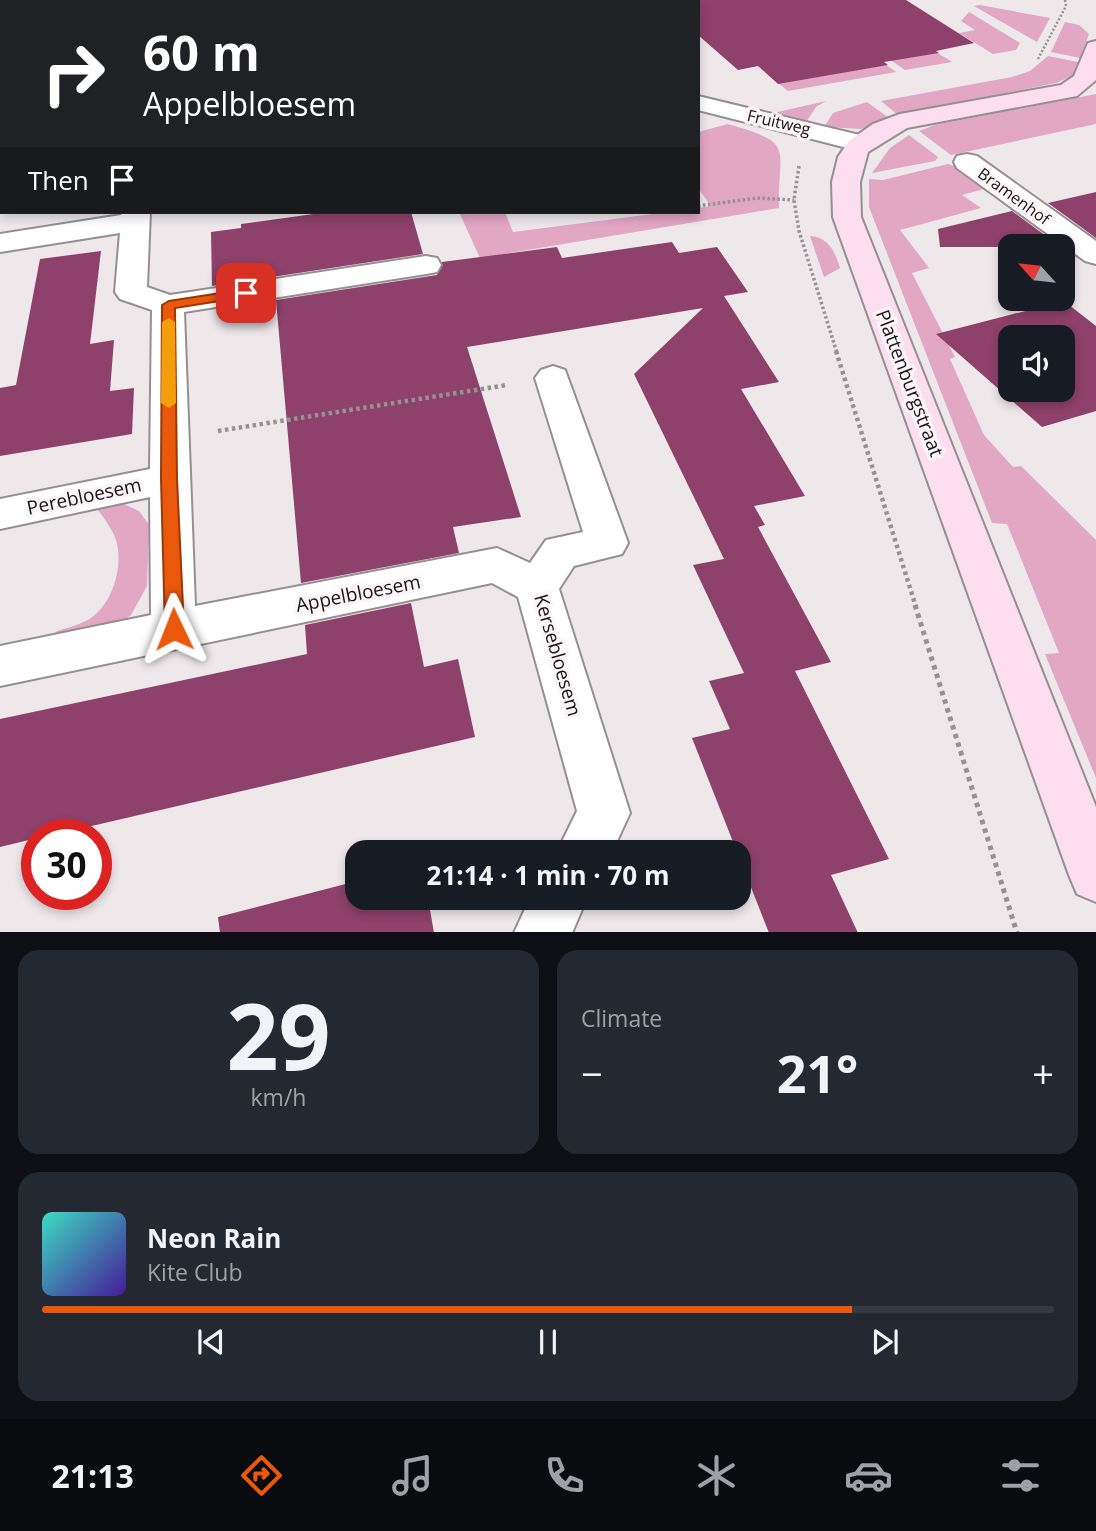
<!DOCTYPE html>
<html lang="en">
<head>
<meta charset="utf-8">
<style>
  body { margin:0; font-family:"Open Sans",sans-serif; background:#242831; color:#f1f3f6; height:100vh; display:flex; flex-direction:column; font-size:26px; white-space:nowrap }
  * { box-sizing:border-box; margin:0 }
  p { font-size:23px; color:#9ea1a6 }
  .icon { flex:none; width:38px; height:38px; fill:none; stroke:currentColor; stroke-width:2; stroke-linecap:round; stroke-linejoin:round }
  .map { position:relative; height:932px; overflow:hidden }
  .side { display:flex; flex-direction:column; gap:18px; padding:18px; background:#0d0f14; flex:1 }
  .side>* { flex:none }
  .banner { position:absolute; left:0px; top:0px; width:700px; height:214px; box-shadow:0 4px 10px #0003; background:#202124; color:#fff; overflow:hidden }
  .needle { width:46px; rotate:297deg }
  .controls { position:absolute; left:998px; top:234px; display:grid; gap:14px }
  .controls a { display:grid; place-items:center; width:77px; height:77px; border-radius:14px; background:#171b24; box-shadow:0 4px 10px #0003; font-size:35px }
  .speed { position:absolute; left:21px; top:819px; display:flex; gap:14px; font-size:35px; font-weight:700; text-align:center }
  .speed>* { display:grid; place-content:center; width:91px; height:91px; border-radius:50%; background:#171b24; box-shadow:0 4px 10px #0003; line-height:1 }
  .speed .limit { border:10px solid #d22; background:#fff; color:#111 }
  .pin { position:absolute; display:grid; place-items:center; width:60px; height:60px; color:#fff; margin:-30px; border-radius:14px; box-shadow:0 4px 10px #0006 }
  .me { position:absolute; width:77px; margin:-38px; rotate:358deg; stroke-linejoin:round; filter:drop-shadow(0 0 5px #0008) }
  .turn { display:flex; align-items:center; gap:24px; height:147px; padding:0 28px; font-size:32px }
  .turn .icon { width:91px; height:91px; stroke-width:2.5 }
  .turn b { display:block; font-size:49px; line-height:60px }
  .then { display:flex; align-items:center; height:66px; padding:0 28px; background:#0003; gap:14px; font-size:26px }
  .big { font-size:52px; font-weight:700; line-height:1.1 }
  .side .card { flex:1; display:flex; flex-direction:column; justify-content:center; gap:10px; min-width:0; padding:0 24px; border-radius:21px; background:#242831 }
  .side .dial { align-items:center; gap:0 }
  .dial b { font-size:91px; line-height:1 }
  .song { display:flex; align-items:center; gap:21px }
  .cover { width:84px; height:84px; border-radius:10px; background:linear-gradient(135deg,hsl(170 70% 55%),hsl(260 70% 35%)) }
  .played { height:7px; border-radius:4px; background:linear-gradient(90deg,#ea580c 80%,#363941 80%) }
  .keys { display:flex; justify-content:space-around; direction:ltr }
  .heat { display:flex; justify-content:space-between; align-items:center; font-size:38px; direction:ltr }
  .side .tiles { flex:1; display:grid; gap:18px; grid-template-columns:1fr 1fr }
  .card:last-child { grid-column:span 2 }
  .trip { position:absolute; left:345px; top:840px; width:406px; height:70px; border-radius:21px; background:#171b24; box-shadow:0 4px 10px #0003; font-weight:700; line-height:70px; text-align:center }
  .menu { display:flex; height:112px; justify-content:space-around; align-items:center; background:#090b0e; color:#9ea1a6 }
  .menu .icon { width:49px; height:49px }
  .menu .active { color:#ea580c }
  .menu b { font-size:32px; color:#f1f3f6 }
  .map>svg:first-child { display:block }
</style>
</head>
<body>
<div class="map">
<svg width="1096" height="933" viewBox="0 0 1096 933">
  <rect width="100%" height="100%" fill="#eee8eb"/>
  <g fill="#e2a7c3">
    <polygon points="980,5 1050,18 1037,42 974,6"/>
    <polygon points="969,12 1020,43 1016,50 993,54 959,33 975,30 961,21"/>
    <polygon points="1065,22 1079,25 1089,34 1080,58 1051,52"/>
    <polygon points="936,52 952,62 905,70 889,59"/>
    <polygon points="1048,56 1078,62 1072,76 1056,83 898,115 881,101 1012,77 1030,71"/>
    <polygon points="886,65 896,72 788,91 778,83"/>
    <polygon points="1096,94 1096,124 951,155 919,131 935,125"/>
    <polygon points="826,101 816,107 806,122 769,114"/>
    <polygon points="867,102 889,118 861,129 824,127 833,113"/>
    <path d="M728,124C798,144 777,147 779,208L480,258L459,212H505L513,232L668,212H698V208L711,206L698,188V132Z"/>
    <polygon points="909,135 938,157 935,161 872,173 890,148"/>
    <polygon points="948,164 958,167 984,189 962,195 981,208 900,230 929,268 912,273 955,357 950,359 984,435 1013,467 1021,466 1096,540 1096,778 1045,654 1059,653 1007,524 992,523 869,207 869,179 883,180"/>
    <path d="M810,236C828,237 835,251 840,268L824,277Z"/>
    <path d="M115,500L139,511L149,525L147,586L131,615L113,630L53,643L55,632C65,628 81,625 91,618C111,604 121,573 118,549C117,535 106,521 98,510L62,517V509Z"/>
  </g>
  <g fill="#8e416a" fill-rule="evenodd">
    <polygon points="698,0 906,0 974,43 936,51 939,53 884,62 888,65 778,84 758,66 738,70 698,35"/>
    <polygon points="1096,192 1096,238 1048,203"/>
    <polygon points="1012,211 1061,247 940,247 938,229"/>
    <polygon points="328,212 411,212 423,254 212,286 211,232 241,228 241,224"/>
    <polygon points="672,242 679,253 717,247 748,292 724,296 779,382 741,389 805,496 754,506 765,525 758,527 831,662 795,671 889,859 831,875 858,933 769,933 692,738 730,729 709,681 744,673 693,565 724,559 634,374 703,308 467,347 521,517 453,527 459,553 301,583 276,300 437,275 442,262 557,247 562,258"/>
    <polygon points="101,251 90,344 114,340 110,391 134,388 132,434 0,456 0,388 16,385 40,259"/>
    <path d="M1064,301L1096,326V411L1042,427L936,334ZM1010,338H1062V390H1010Z"/>
    <polygon points="411,603 424,667 458,659 475,737 53,835 37,835 37,838 0,847 0,719 307,654 305,625"/>
    <polygon points="357,881 357,898 428,898 434,933 220,933 218,917"/>
  </g>
  <g fill="none" stroke-linecap="round" stroke-linejoin="round">
    <g stroke="#958f92" stroke-width="4">
      <g id="street">
        <polygon points="1,0 43,0 2,2 2,5"/>
        <rect x="61" y="0" width="20" height="2"/>
        <polygon points="559,0 580,0 581,2 560,2"/>
        <rect x="0" y="28" width="2" height="14"/>
        <polygon points="698,96 868,137 872,143 868,149 859,151 698,110"/>
        <polygon points="967,154 977,156 1096,241 1096,264 1085,261 957,168 954,162 957,156"/>
        <rect x="0" y="162" width="2" height="16"/>
        <polygon points="122,212 150,212 147,287 170,295 426,256 437,258 441,265 437,272 426,274 184,312 195,606 497,548 530,563 546,540 583,532 535,378 541,370 553,366 565,370 628,543 622,554 574,566 559,589 630,813 612,852 557,852 577,811 518,597 492,583 0,686 0,646 151,615 150,497 0,529 0,499 150,469 152,310 120,299 115,292 120,233 0,252 0,234 121,215"/>
        <polygon points="530,898 587,898 572,933 514,933"/>
      </g>
    </g>
    <g stroke="#958f92" stroke-width="4">
      <polygon id="secondary" points="1096,41 1096,80 1077,96 907,128 868,152 860,182 861,217 1096,807 1096,902 1077,894 1069,875 833,217 832,182 838,157 849,141 873,124 900,114 1061,85 1074,76 1088,43"/>
    </g>
    <polyline stroke="#969193" stroke-width="2.5" stroke-dasharray="2 2" stroke-linecap="butt" points="1038,59 1066,6 1065,0"/>
    <g stroke="#969193" stroke-width="3.5" stroke-dasharray="2.5 2.5" stroke-linecap="butt">
      <polyline points="799,166 794,200 799,231 837,353"/>
      <polyline points="698,206 757,198 794,200"/>
    </g>
    <g stroke="#969193" stroke-width="4.5" stroke-dasharray="3.5 3.5" stroke-linecap="butt">
      <polyline points="836,351 916,607"/>
      <polyline points="218,431 507,385"/>
    </g>
    <polyline stroke="#969193" stroke-width="5" stroke-dasharray="4.5 4.5" stroke-linecap="butt" points="915,605 1017,933"/>
    <use href="#street" fill="#fff" fill-rule="evenodd"/>
    <use href="#secondary" fill="#fddeee" fill-rule="evenodd"/>
  </g>
  <polygon fill="#ea580c" stroke="#983908" stroke-width="2" points="246,289 252,293 251,296 175,308 177,479 184,629 181,634 168,634 165,629 161,479 162,305 169,301"/>
  <polygon fill="#f59e0b" points="169,318 175,322 176,403 169,408 161,403 162,322"/>
  <g text-anchor="middle" dominant-baseline="central" stroke-width="7" stroke-linejoin="round" paint-order="stroke">
    <g font-size="16" fill="#171415" stroke="#fcf5f8">
      <text transform="translate(779 122) rotate(13)">Fruitweg</text>
      <text transform="translate(1014 196) rotate(36)">Bramenhof</text>
    </g>
    <g font-size="19" fill="#171415" stroke="#fcf5f8">
      <text transform="translate(910 383) rotate(69)">Plattenburgstraat</text>
      <text transform="translate(84 496) rotate(-12)">Perebloesem</text>
      <text transform="translate(358 593) rotate(-11)">Appelbloesem</text>
      <text transform="translate(558 655) rotate(74)">Kersebloesem</text>
    </g>
  </g>
</svg>
<div class="controls">
<a><svg class="needle" viewBox="-14 -14 28 28"><path d="M0-13l5 13h-10z" fill="#e53935"/><path d="M0 13l5-13h-10z" fill="#9ea1a6"/></svg></a>
<a><svg class="icon" aria-label="sound" viewBox="0 0 24 24"><path d="M4 9h4l5-4v14l-5-4H4zM17 9q2 3 0 6"/></svg></a>
</div>
<div class="speed"><div class="limit">30</div></div>
<div class="pin" style="left:246px;top:293px;background:#d93025"><svg class="icon" aria-label="arrive" viewBox="0 0 24 24"><path d="M6 21V4h12l-3 4 3 4H6"/></svg></div>
<svg class="me" style="left:174px;top:629px" viewBox="-20 -20 40 40"><path d="M0-17L14 15 0 8-14 15z" fill="#ea580c" stroke="#fff" stroke-width="4"/></svg>
<div class="trip">21:14 · 1 min · 70 m</div>
<div class="banner">
<div class="turn"><svg class="icon" aria-label="right" viewBox="0 0 24 24"><path d="M7 20v-9h11M14 6l5 5-5 5"/></svg><div><b>60 m</b>Appelbloesem</div></div>
<div class="then">Then<svg class="icon" aria-label="arrive" viewBox="0 0 24 24"><path d="M6 21V4h12l-3 4 3 4H6"/></svg></div>
</div>
</div>
<section class="side">
<div class="tiles">
<div class="card dial"><b>29</b><p>km/h</p></div>
<div class="card"><p>Climate</p>
<div class="heat"><a>−</a><b class="big">21°</b><a>+</a></div>
</div>
<div class="card">
<div class="song"><i class="cover"></i><div><b>Neon Rain</b><p>Kite Club</p></div></div>
<div class="played"></div>
<div class="keys"><svg class="icon" aria-label="previous" viewBox="0 0 24 24"><path d="M18 5L8 12l10 7zM5 5v14"/></svg><svg class="icon" aria-label="pause" viewBox="0 0 24 24"><path d="M8 5v14M16 5v14"/></svg><svg class="icon" aria-label="next" viewBox="0 0 24 24"><path d="M6 5l10 7-10 7zM19 5v14"/></svg></div>
</div>
</div>
</section>
<nav class="menu">
<b>21:13</b>
<svg class="icon active" aria-label="directions" viewBox="0 0 24 24"><path d="M12 3l9 9-9 9-9-9zM9 14v-3h6M13 9l2 2-2 2"/></svg>
<svg class="icon" aria-label="music" viewBox="0 0 24 24"><path d="M9 18V5l10-2v13"/><circle cx="6" cy="18" r="3"/><circle cx="16" cy="16" r="3"/></svg>
<svg class="icon" aria-label="phone" viewBox="0 0 24 24"><path d="M5 4h4l2 5-3 2q2 4 5 5l2-3 5 2v4C11 20 4 13 5 4z"/></svg>
<svg class="icon" aria-label="climate" viewBox="0 0 24 24"><path d="M12 3v18M4 7l16 10M4 17L20 7"/></svg>
<svg class="icon" aria-label="car" viewBox="0 0 24 24"><path d="M5 17H2v-5l4-1 3-4h7l3 4 3 1v5h-3M9 17h6M6 11h13"/><circle cx="7" cy="17" r="2"/><circle cx="17" cy="17" r="2"/></svg>
<svg class="icon" aria-label="filters" viewBox="0 0 24 24"><path d="M4 7h16M4 17h16"/><circle cx="9" cy="7" r="2"/><circle cx="15" cy="17" r="2"/></svg>
</nav>
</body>
</html>
